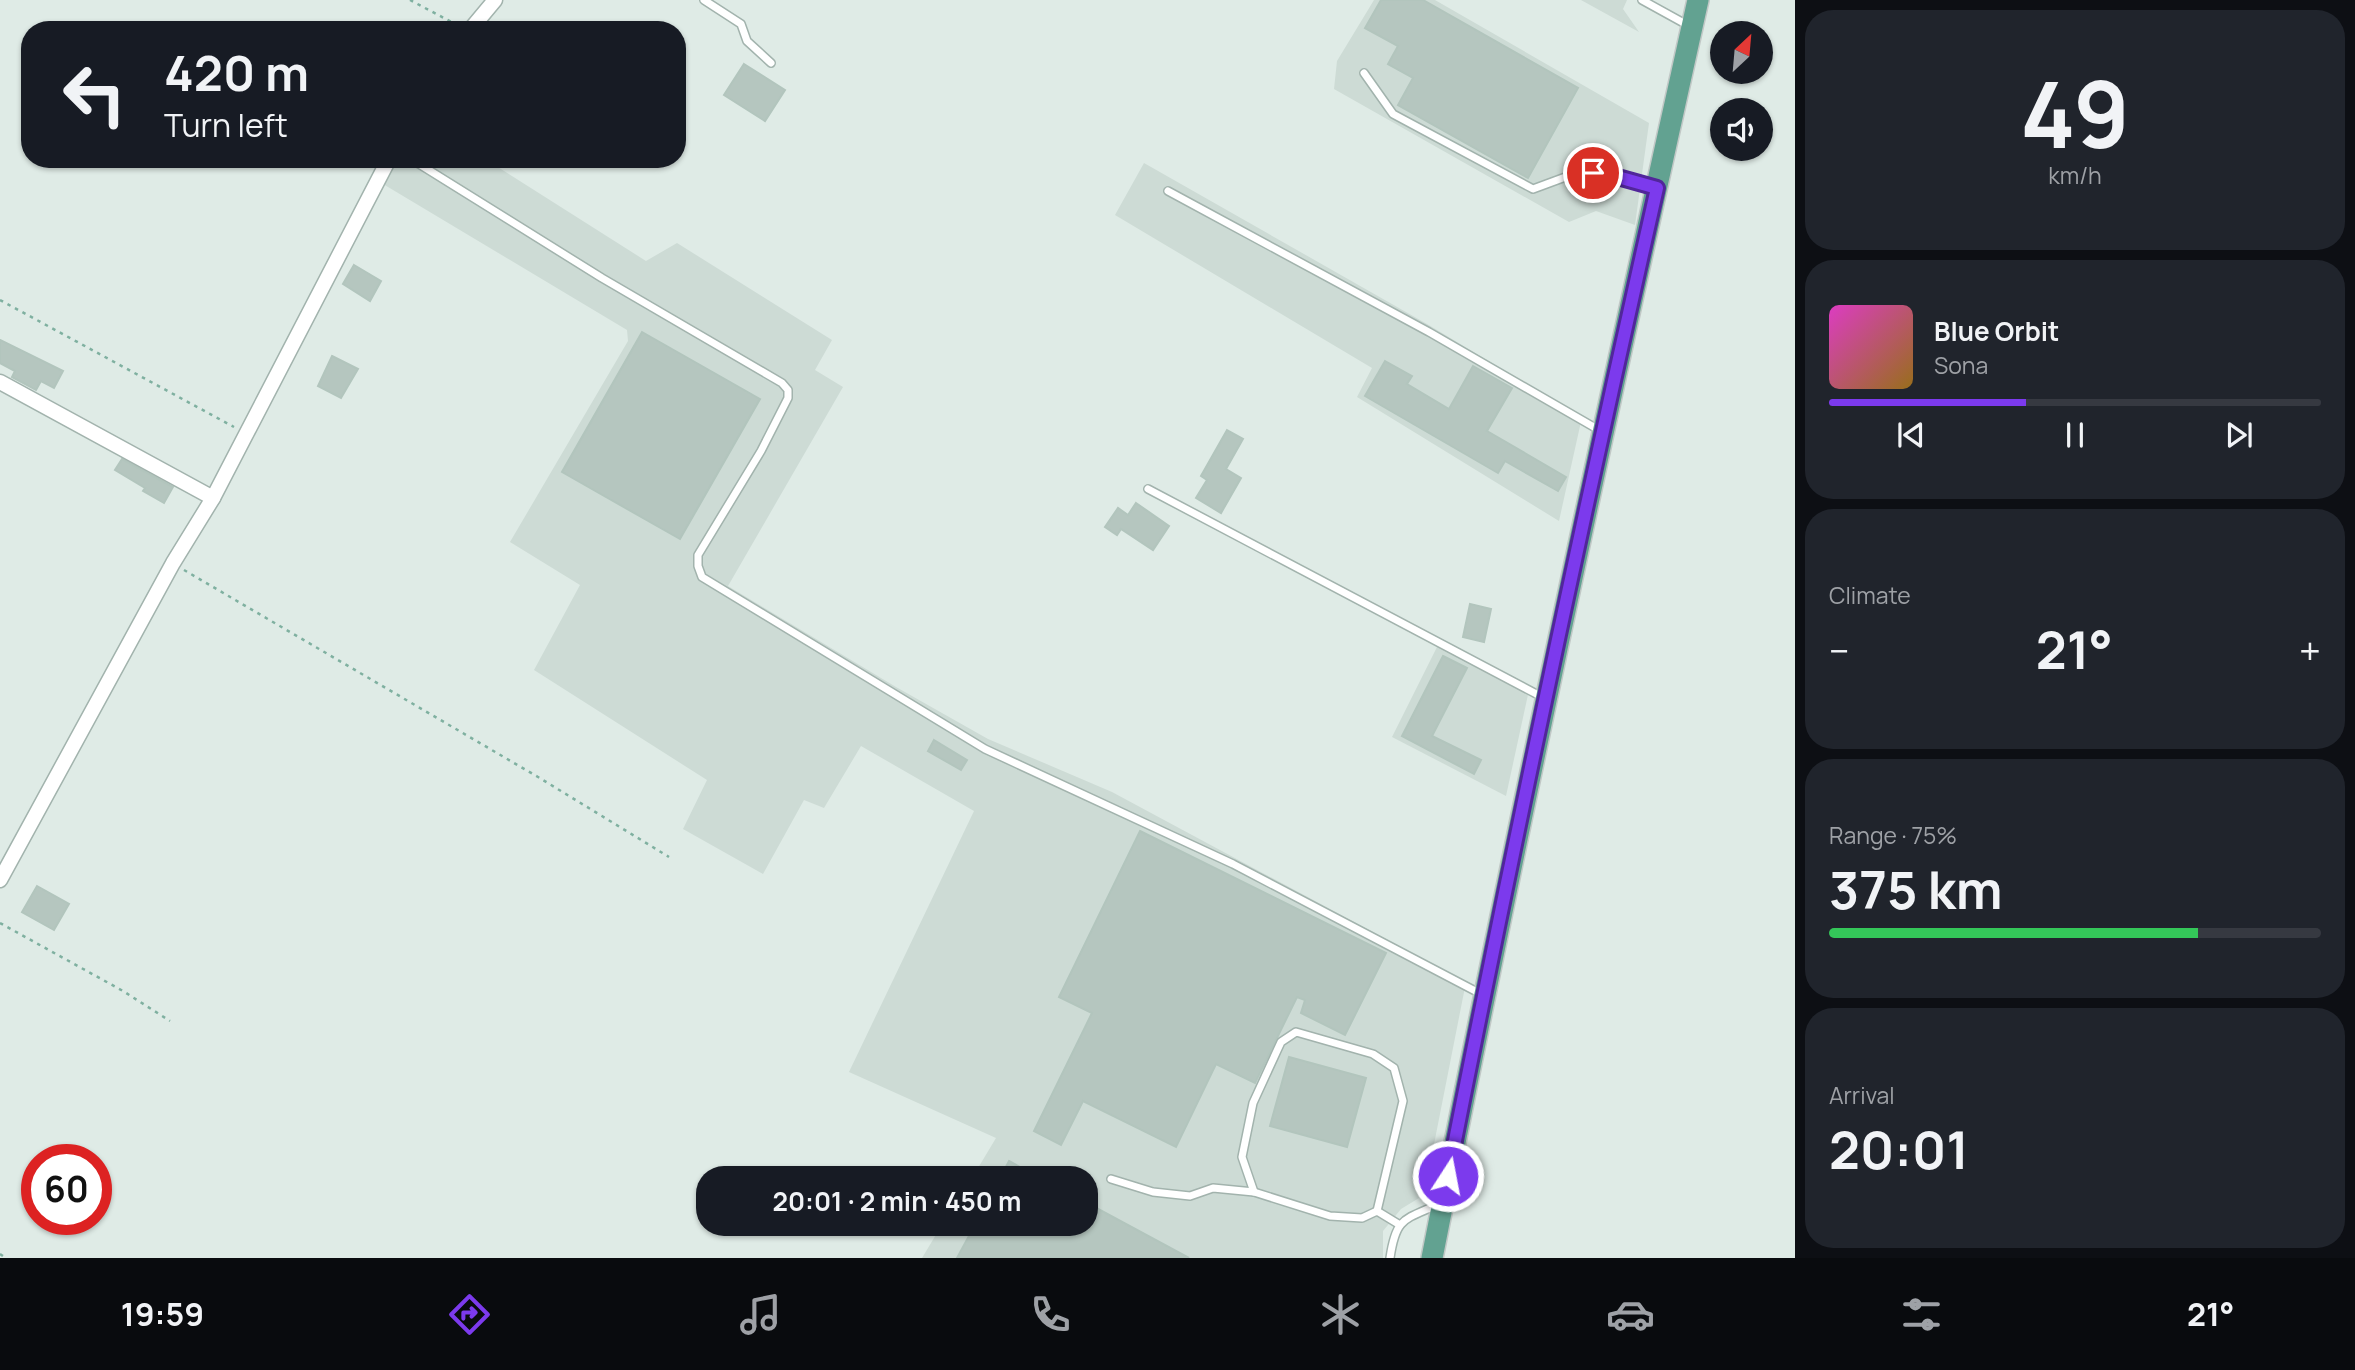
<!DOCTYPE html>
<html lang="en">
<head>
<meta charset="utf-8">
<style>
  body { margin:0; font-family:Manrope,sans-serif; background:#20242c; color:#f1f3f6; height:100vh; display:flex; flex-direction:column; font-size:26px; white-space:nowrap }
  * { box-sizing:border-box; margin:0 }
  p { font-size:23px; color:#9ea1a6 }
  .icon { flex:none; width:38px; height:38px; fill:none; stroke:currentColor; stroke-width:2; stroke-linecap:round; stroke-linejoin:round }
  .map { position:relative; flex:1; overflow:hidden }
  .side { display:flex; flex-direction:column; gap:10px; padding:10px; background:#0d0f14; width:560px }
  .side>* { flex:none }
  .hud { position:absolute; left:21px; top:21px; width:665px; height:147px; border-radius:28px; box-shadow:0 2px 5px #0004; background:#171b24; color:#f1f3f6; overflow:hidden }
  .needle { width:46px; rotate:26deg }
  .tools { position:absolute; left:1710px; top:21px; display:grid; gap:14px }
  .tools a { display:grid; place-items:center; width:63px; height:63px; border-radius:50%; background:#171b24; box-shadow:0 2px 5px #0004; font-size:35px }
  .speed { position:absolute; left:21px; top:1144px; display:flex; gap:14px; font-size:35px; font-weight:700; text-align:center }
  .speed>* { display:grid; place-content:center; width:91px; height:91px; border-radius:50%; background:#171b24; box-shadow:0 2px 5px #0004; line-height:1 }
  .speed .limit { border:10px solid #d22; background:#fff; color:#111 }
  .pin { position:absolute; display:grid; place-items:center; width:60px; height:60px; color:#fff; margin:-30px; border:4px solid #fff; border-radius:50%; box-shadow:0 2px 7px #0007 }
  .me { position:absolute; width:77px; margin:-38px; rotate:11deg; stroke-linejoin:round; filter:drop-shadow(0 0 5px #0008) }
  .turn { display:flex; align-items:center; gap:24px; height:147px; padding:0 28px; font-size:32px }
  .turn .icon { width:91px; height:91px; stroke-width:2.5 }
  .turn b { display:block; font-size:49px; line-height:60px }
  .big { font-size:52px; font-weight:700; line-height:1.1 }
  .side .widget { flex:1; display:flex; flex-direction:column; justify-content:center; gap:10px; min-width:0; padding:0 24px; border-radius:28px; background:#20242c }
  .side .dial { align-items:center; gap:0 }
  .dial b { font-size:91px; line-height:1 }
  .song { display:flex; align-items:center; gap:21px }
  .cover { width:84px; height:84px; border-radius:10px; background:linear-gradient(135deg,hsl(310 70% 55%),hsl(40 70% 35%)) }
  .played { height:7px; border-radius:4px; background:linear-gradient(90deg,#7c3aed 40%,#363941 40%) }
  .keys { display:flex; justify-content:space-around; direction:ltr }
  .heat { display:flex; justify-content:space-between; align-items:center; font-size:38px; direction:ltr }
  .charge { height:10px; border-radius:5px; background:linear-gradient(90deg,#34c759 75%,#363941 0) }
  .trip { position:absolute; left:696px; top:1166px; width:402px; height:70px; border-radius:28px; background:#171b24; box-shadow:0 2px 5px #0004; font-weight:700; line-height:70px; text-align:center }
  .tab-bar { display:flex; height:112px; justify-content:space-around; align-items:center; background:#090b0e; color:#9ea1a6 }
  .tab-bar .icon { width:49px; height:49px }
  .tab-bar .selected { color:#7c3aed }
  .tab-bar b { font-size:32px; color:#f1f3f6 }
  main { display:flex; flex:1; min-height:0 }
  .map>svg:first-child { display:block }
</style>
</head>
<body>
<main>
<div class="map">
<svg width="1795" height="1258" viewBox="0 0 1795 1258">
  <rect width="100%" height="100%" fill="#dfebe6"/>
  <g fill="#cddbd5">
    <polygon points="1374,0 1435,0 1649,123 1635,225 1596,211 1569,222 1334,89 1337,61"/>
    <polygon points="1581,0 1627,0 1623,9 1639,32"/>
    <polygon points="389,159 485,159 646,261 677,243 832,340 815,370 843,387 728,586 896,687 988,739 1112,792 1466,982 1424,1195 1401,1209 1383,1231 1383,1258 922,1258 943,1223 1087,1223 1087,1178 972,1178 996,1138 849,1072 974,811 861,746 824,808 804,800 763,874 683,829 707,780 534,670 580,585 510,542 628,341 627,330 378,181"/>
    <polygon points="1144,163 1427,324 1582,417 1559,521 1357,397 1372,368 1115,215"/>
    <polygon points="1439,643 1529,690 1506,796 1392,737"/>
  </g>
  <g fill="#b5c6bf" stroke="#b2c5bd" stroke-width="2">
    <polygon points="1381,0 1423,0 1578,88 1528,178 1398,105 1413,78 1388,64 1398,46 1365,28"/>
    <polygon points="744,64 785,90 765,121 724,95"/>
    <polygon points="354,265 381,281 370,301 343,284"/>
    <polygon points="642,332 760,399 680,539 562,472"/>
    <polygon points="0,340 63,371 54,388 41,381 36,390 12,377 15,371 0,363"/>
    <polygon points="332,356 358,369 341,398 318,386"/>
    <polygon points="1385,361 1412,376 1407,384 1449,409 1473,366 1512,388 1487,431 1566,477 1558,491 1505,461 1498,473 1365,396"/>
    <polygon points="1227,430 1243,439 1226,469 1241,478 1221,513 1196,498 1207,480 1201,476"/>
    <polygon points="122,459 173,487 164,503 143,491 145,488 115,470"/>
    <polygon points="1136,503 1169,526 1153,550 1121,529 1117,535 1105,527 1118,508 1128,515"/>
    <polygon points="1470,604 1491,609 1484,642 1463,637"/>
    <polygon points="1443,656 1467,668 1432,736 1481,760 1474,774 1402,736"/>
    <polygon points="934,740 967,760 961,770 928,751"/>
    <polygon points="1140,831 1386,953 1345,1035 1301,1013 1305,1000 1297,997 1255,1083 1216,1064 1176,1147 1083,1101 1061,1145 1034,1131 1092,1013 1059,997"/>
    <polygon points="37,886 69,904 54,930 22,912"/>
    <polygon points="1289,1057 1366,1078 1347,1147 1270,1126"/>
    <polygon points="1009,1161 1040,1178 1000,1178"/>
    <polygon points="1087,1203 1189,1258 957,1258 976,1223 1087,1223"/>
  </g>
  <g fill="none" stroke-linecap="round" stroke-linejoin="round">
    <g stroke="#a2b3ad" stroke-width="10">
      <g id="service">
        <polyline points="704,0 741,24 747,41 771,63"/>
        <polyline points="1642,0 1691,27"/>
        <polyline points="1364,73 1393,114 1533,189 1579,172 1607,174 1654,187"/>
        <polyline points="411,159 602,278 782,383 788,390 788,398 761,451 698,555 698,566 702,577 985,749 1233,864 1481,994"/>
        <polyline points="1168,191 1429,332 1599,430"/>
        <polyline points="1148,489 1544,698"/>
        <polyline points="1111,1179 1153,1192 1190,1196 1213,1188 1254,1192 1330,1216 1362,1218 1377,1211 1400,1225"/>
        <polyline points="1254,1192 1242,1157 1253,1103 1281,1042 1296,1032 1373,1054 1394,1068 1403,1101 1377,1211"/>
        <path d="M1390,1258C1396,1217 1404,1220 1439,1204"/>
      </g>
    </g>
    <g stroke="#a2b3ad" stroke-width="17">
      <g id="minor">
        <polyline points="470,30 495,0"/>
        <polyline points="0,382 213,498"/>
        <polyline points="0,880 173,563 213,498 389,159"/>
      </g>
    </g>
    <g stroke="#c1c8c6" stroke-width="24">
      <path id="primary" d="M1432,1258C1515,837 1605,418 1698,0"/>
    </g>
    <g stroke="#7fb0a0" stroke-width="2.5" stroke-dasharray="3.5 5" stroke-linecap="butt">
      <polyline points="410,0 457,25"/>
      <polyline points="0,300 234,427"/>
      <polyline points="184,570 538,777 669,857"/>
      <polyline points="0,923 123,991 170,1021"/>
      <polyline points="0,1254 6,1258"/>
    </g>
    <use href="#service" stroke="#fff" stroke-width="7"/>
    <use href="#minor" stroke="#fff" stroke-width="14"/>
    <use href="#primary" stroke="#62a291" stroke-width="21"/>
  </g>
  <g fill="none" stroke-linecap="round" stroke-linejoin="round">
    <g stroke="#51269a" stroke-width="18">
      <path id="route" d="M1448,1176C1513,846 1583,516 1657,188L1607,174L1593,173"/>
    </g>
    <use href="#route" stroke="#7c3aed" stroke-width="12"/>
  </g>
</svg>
<div class="tools">
<a><svg class="needle" viewBox="-14 -14 28 28"><path d="M0-13l5 13h-10z" fill="#e53935"/><path d="M0 13l5-13h-10z" fill="#9ea1a6"/></svg></a>
<a><svg class="icon" aria-label="sound" viewBox="0 0 24 24"><path d="M4 9h4l5-4v14l-5-4H4zM17 9q2 3 0 6"/></svg></a>
</div>
<div class="speed"><div class="limit">60</div></div>
<div class="pin" style="left:1593px;top:173px;background:#d93025"><svg class="icon" aria-label="arrive" viewBox="0 0 24 24"><path d="M6 21V4h12l-3 4 3 4H6"/></svg></div>
<svg class="me" style="left:1448px;top:1176px" viewBox="-20 -20 40 40"><circle r="17" fill="#7c3aed" stroke="#fff" stroke-width="3"/><path d="M0-11L8 9 0 5-8 9z" fill="#fff"/></svg>
<div class="trip">20:01 · 2 min · 450 m</div>
<div class="hud">
<div class="turn"><svg class="icon" aria-label="left" viewBox="0 0 24 24"><path d="M17 20v-9H6M10 6l-5 5 5 5"/></svg><div><b>420 m</b>Turn left</div></div>
</div>
</div>
<section class="side">
<div class="widget dial"><b>49</b><p>km/h</p></div>
<div class="widget">
<div class="song"><i class="cover"></i><div><b>Blue Orbit</b><p>Sona</p></div></div>
<div class="played"></div>
<div class="keys"><svg class="icon" aria-label="previous" viewBox="0 0 24 24"><path d="M18 5L8 12l10 7zM5 5v14"/></svg><svg class="icon" aria-label="pause" viewBox="0 0 24 24"><path d="M8 5v14M16 5v14"/></svg><svg class="icon" aria-label="next" viewBox="0 0 24 24"><path d="M6 5l10 7-10 7zM19 5v14"/></svg></div>
</div>
<div class="widget"><p>Climate</p>
<div class="heat"><a>−</a><b class="big">21°</b><a>+</a></div>
</div>
<div class="widget"><p>Range · 75%</p><b class="big">375 km</b><div class="charge"></div></div>
<div class="widget"><p>Arrival</p><b class="big">20:01</b></div>
</section>
</main>
<nav class="tab-bar">
<b>19:59</b>
<svg class="icon selected" aria-label="directions" viewBox="0 0 24 24"><path d="M12 3l9 9-9 9-9-9zM9 14v-3h6M13 9l2 2-2 2"/></svg>
<svg class="icon" aria-label="music" viewBox="0 0 24 24"><path d="M9 18V5l10-2v13"/><circle cx="6" cy="18" r="3"/><circle cx="16" cy="16" r="3"/></svg>
<svg class="icon" aria-label="phone" viewBox="0 0 24 24"><path d="M5 4h4l2 5-3 2q2 4 5 5l2-3 5 2v4C11 20 4 13 5 4z"/></svg>
<svg class="icon" aria-label="climate" viewBox="0 0 24 24"><path d="M12 3v18M4 7l16 10M4 17L20 7"/></svg>
<svg class="icon" aria-label="car" viewBox="0 0 24 24"><path d="M5 17H2v-5l4-1 3-4h7l3 4 3 1v5h-3M9 17h6M6 11h13"/><circle cx="7" cy="17" r="2"/><circle cx="17" cy="17" r="2"/></svg>
<svg class="icon" aria-label="filters" viewBox="0 0 24 24"><path d="M4 7h16M4 17h16"/><circle cx="9" cy="7" r="2"/><circle cx="15" cy="17" r="2"/></svg>
<b>21°</b>
</nav>
</body>
</html>
